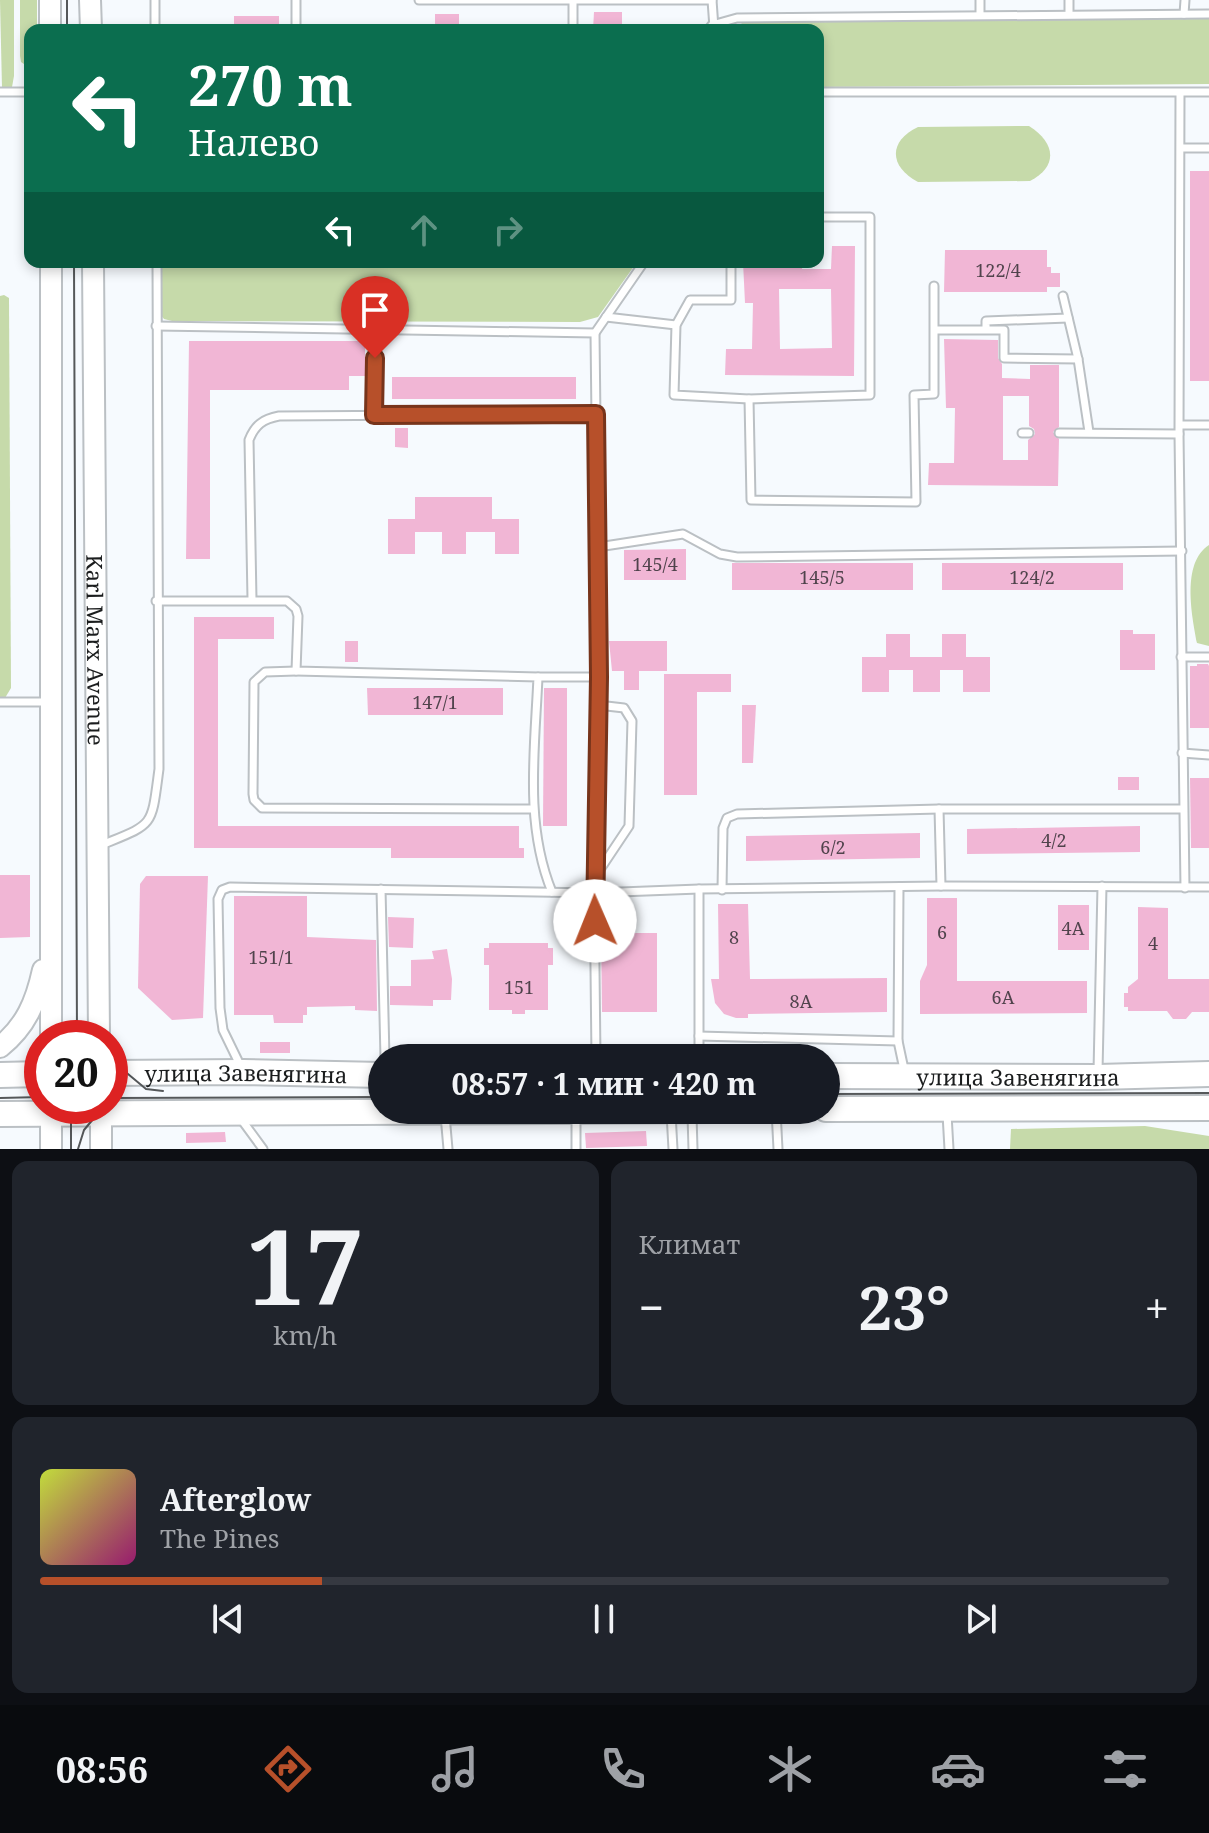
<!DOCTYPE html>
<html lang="ru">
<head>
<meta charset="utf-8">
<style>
  body { margin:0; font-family:"Noto Serif",serif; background:#20242c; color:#f1f3f6; height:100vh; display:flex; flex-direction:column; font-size:30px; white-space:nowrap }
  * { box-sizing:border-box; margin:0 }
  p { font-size:26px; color:#9ea1a6 }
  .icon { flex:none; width:44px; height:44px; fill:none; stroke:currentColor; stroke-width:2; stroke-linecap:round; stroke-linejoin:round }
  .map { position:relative; height:1149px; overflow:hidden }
  .sheet { display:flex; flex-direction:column; gap:12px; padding:12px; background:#0d0f14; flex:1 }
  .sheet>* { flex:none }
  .guide { position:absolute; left:24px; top:24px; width:800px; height:244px; border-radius:16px; box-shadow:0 4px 12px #0003; background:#0b6e4f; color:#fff; overflow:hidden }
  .speed { position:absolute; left:24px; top:1020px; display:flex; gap:16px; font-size:40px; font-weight:700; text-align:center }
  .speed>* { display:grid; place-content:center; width:104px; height:104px; border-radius:50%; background:#171b24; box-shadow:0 4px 12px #0003; line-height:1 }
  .speed .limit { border:12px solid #d22; background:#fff; color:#111 }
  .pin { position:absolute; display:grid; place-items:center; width:68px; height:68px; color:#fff; margin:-82px -34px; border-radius:50% 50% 50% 0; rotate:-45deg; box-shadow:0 0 8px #0007 }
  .pin .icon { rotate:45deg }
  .me { position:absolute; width:88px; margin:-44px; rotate:359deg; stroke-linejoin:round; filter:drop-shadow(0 0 6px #0008) }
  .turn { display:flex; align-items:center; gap:28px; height:168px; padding:0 32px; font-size:36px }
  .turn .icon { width:104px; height:104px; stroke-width:2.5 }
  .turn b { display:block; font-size:56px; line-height:68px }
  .lanes { display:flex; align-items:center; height:76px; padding:0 32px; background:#0003; justify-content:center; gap:40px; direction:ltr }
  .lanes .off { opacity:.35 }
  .big { font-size:60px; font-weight:700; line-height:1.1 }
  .sheet .widget { flex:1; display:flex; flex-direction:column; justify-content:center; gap:12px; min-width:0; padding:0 28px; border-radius:16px; background:#20242c }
  .sheet .dial { align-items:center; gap:0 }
  .dial b { font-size:104px; line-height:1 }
  .song { display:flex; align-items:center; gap:24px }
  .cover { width:96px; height:96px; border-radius:12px; background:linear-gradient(135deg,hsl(70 70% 55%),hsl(320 70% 35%)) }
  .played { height:8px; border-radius:4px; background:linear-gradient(90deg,#b7502a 25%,#363941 25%) }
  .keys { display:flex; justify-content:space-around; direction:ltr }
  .heat { display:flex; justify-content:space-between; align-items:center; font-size:44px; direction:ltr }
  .sheet .tiles { flex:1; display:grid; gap:12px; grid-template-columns:1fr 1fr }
  .widget:last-child { grid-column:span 2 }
  .trip { position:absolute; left:368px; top:1044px; width:472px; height:80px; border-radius:40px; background:#171b24; box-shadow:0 4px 12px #0003; font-weight:700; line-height:80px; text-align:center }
  .dock { display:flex; height:128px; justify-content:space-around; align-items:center; background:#090b0e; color:#9ea1a6 }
  .dock .icon { width:56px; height:56px }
  .dock .selected { color:#b7502a }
  .dock b { font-size:36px; color:#f1f3f6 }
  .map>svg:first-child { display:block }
</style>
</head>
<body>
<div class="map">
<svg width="1209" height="1149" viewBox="0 0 1209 1149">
  <rect width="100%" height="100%" fill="#f6fafe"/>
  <g fill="#c6daaa">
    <polygon points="0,0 14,0 14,76 12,87 2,88"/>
    <polygon points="20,0 37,0 37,30 30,30 30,68 21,62 20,56"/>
    <polygon points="1209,19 1209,84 818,87 818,30 730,30 744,22"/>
    <path d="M1029,126C1055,142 1059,166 1030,181L918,182C889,167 888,141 918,127Z"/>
    <polygon points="166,262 637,262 598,317 580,322 172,321 164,319 160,314 160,271"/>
    <polygon points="4,295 9,298 11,688 5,698 0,697 0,296"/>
    <path d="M1209,545V646L1197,643C1192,616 1181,563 1209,545Z"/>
    <polygon points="1145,1126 1209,1136 1209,1149 1010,1149 1011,1129"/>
  </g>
  <g fill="#f1b6d5" fill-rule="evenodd">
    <polygon points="594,12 622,12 622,30 593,30"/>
    <rect x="435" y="14" width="24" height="16"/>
    <rect x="234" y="16" width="45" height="14"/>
    <rect x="1190" y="171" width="19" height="210"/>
    <path d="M832,246H855L854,376L725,375L726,349H752L753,303H745L743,262H803L802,269H831ZM779,289H831L832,348L780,349Z"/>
    <polygon points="945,250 1047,250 1047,267 1051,267 1051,273 1060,273 1060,287 1047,287 1047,292 944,292"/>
    <path d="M944,339L998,340V358L1002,364V378L1030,379V365H1059V427L1053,432L1059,439L1058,486L928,485L929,463H954L955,408H946ZM1003,396H1029V426L1034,429L1035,434L1028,440V460H1003Z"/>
    <polygon points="189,341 365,341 365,376 349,376 349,390 210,390 210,559 186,559"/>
    <rect x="392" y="377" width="184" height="22"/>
    <polygon points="395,428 408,428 408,448 395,447"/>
    <polygon points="415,497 492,497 492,519 519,519 519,554 495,554 495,532 466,532 466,554 442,554 442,532 415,532 415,554 388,554 388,519 415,519"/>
    <polygon points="686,549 686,580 624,580 624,550"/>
    <rect x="732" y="563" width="181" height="27"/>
    <rect x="942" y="563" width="181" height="27"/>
    <polygon points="194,617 274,617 274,639 218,639 218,826 519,826 519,848 524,848 524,858 391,858 391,848 194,848"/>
    <polygon points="1120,630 1133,630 1133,634 1155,634 1155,670 1120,670"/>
    <polygon points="886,634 910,634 910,657 942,657 942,634 966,634 966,657 990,657 990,692 963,692 963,670 940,670 940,692 913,692 913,670 889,670 889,692 862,692 862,657 886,657"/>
    <rect x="345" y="641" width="13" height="21"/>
    <polygon points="609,641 667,641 667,671 639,671 639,690 624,690 624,671 612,671"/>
    <polygon points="1197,664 1208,664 1209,666 1209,728 1190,728 1190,666 1197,666"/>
    <polygon points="664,674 731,674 731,692 697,692 697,795 664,795"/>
    <polygon points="367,688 503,688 503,715 368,715"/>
    <polygon points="544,688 567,688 567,826 543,826"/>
    <polygon points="742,705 756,705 753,763 742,763"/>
    <rect x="1118" y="777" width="21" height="13"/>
    <polygon points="1190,778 1209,778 1209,848 1191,848"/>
    <polygon points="1140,826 1140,852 967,854 967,829"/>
    <polygon points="920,833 920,858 746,861 746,836"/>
    <polygon points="0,875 30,875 30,937 0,938"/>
    <polygon points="146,876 208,876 203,1018 172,1020 138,988 140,884"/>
    <polygon points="234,896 307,896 307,937 376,940 377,1011 355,1010 355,1006 307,1007 307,1015 303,1015 303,1023 274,1023 273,1015 234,1015"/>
    <polygon points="927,898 957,898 957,981 1087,981 1087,1013 920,1014 920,981 927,965"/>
    <polygon points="718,904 748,904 750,979 887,978 887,1012 748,1014 748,1018 736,1018 724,1014 715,1003 711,979 719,979"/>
    <rect x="1058" y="905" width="31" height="45"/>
    <polygon points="1138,907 1168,908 1168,979 1209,979 1209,1012 1192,1012 1186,1019 1173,1019 1167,1011 1128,1011 1128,1007 1124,1007 1124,993 1128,993 1128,987 1138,979"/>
    <polygon points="388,917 414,918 413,948 389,947"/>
    <polygon points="601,933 657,933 657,1012 602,1012"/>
    <polygon points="489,943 548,943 548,948 553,948 553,965 548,965 548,1010 525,1010 525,1014 512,1014 512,1010 489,1010 489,965 484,965 484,948 489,948"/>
    <polygon points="447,949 452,979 451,1000 433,1000 433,1006 390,1005 390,986 411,986 411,960 434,959 432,951"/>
    <rect x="260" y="1042" width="30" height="11"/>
    <polygon points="646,1131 647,1146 586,1148 585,1133"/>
    <polygon points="225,1132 226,1142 186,1143 186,1133"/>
  </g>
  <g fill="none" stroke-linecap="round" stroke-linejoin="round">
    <g stroke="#bbc0c4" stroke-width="11">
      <g id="lane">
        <polyline points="155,0 155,30"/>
        <polyline points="296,0 296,30"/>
        <polyline points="419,0 712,0"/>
        <polyline points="712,0 714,28"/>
        <polyline points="980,0 980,14"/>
        <polyline points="1069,0 1069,14"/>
        <polyline points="573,1 573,30"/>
        <polyline points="1184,14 1185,0"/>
        <polyline points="708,30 712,25 737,18 1209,14"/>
        <polyline points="0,92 30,92"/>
        <polyline points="818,92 1209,92"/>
        <polyline points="1180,93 1179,434 1185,888"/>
        <polyline points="1181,148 1209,148"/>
        <polyline points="731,262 731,300 690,300 676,325 674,395 749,399 870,395 870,217 818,217"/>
        <polyline points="1063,296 1078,359 1089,432"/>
        <polyline points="606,317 676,325"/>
        <polyline points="156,326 595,333 644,262"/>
        <polyline points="986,329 986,321 1068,318"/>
        <polyline points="935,330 1004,330 1004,358 1078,359"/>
        <polyline points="595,333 599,677 594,879 596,1058"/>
        <polyline points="749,399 751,500 916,502 914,395 934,394 934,286"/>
        <polyline points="374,415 375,330"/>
        <polyline points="1180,425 1209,425"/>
        <polyline points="1022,433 1029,433"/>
        <polyline points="1059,433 1179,434"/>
        <polyline points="598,547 683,534 720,554 737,557 1182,551"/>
        <path d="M252,599L249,440C255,425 263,419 279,416L596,414"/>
        <path d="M156,601H287L296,609L298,616L296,671L538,677C535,748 524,824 552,892"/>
        <polyline points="1181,657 1209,657"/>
        <polyline points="296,671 265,672 254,682 253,794 254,800 262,808 533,809"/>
        <polyline points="538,677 599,677"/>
        <polyline points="0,702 50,702"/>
        <polyline points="1182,753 1209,755"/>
        <polyline points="939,809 941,886"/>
        <path d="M99,846C155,823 151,829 159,769L157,262"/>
        <polyline points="595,877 629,826 632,721 624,708 598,705"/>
        <polyline points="899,888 898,1041 905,1074"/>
        <polyline points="381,889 385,1058"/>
        <polyline points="722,890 723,828 727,818 737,814 939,809 1183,809"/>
        <polyline points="699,1036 898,1041"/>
        <polyline points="699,1058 699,889"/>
        <polyline points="241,1067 223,1030 220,1008 218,899 222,890 230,887 594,893 699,889 941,886 1209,887"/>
        <polyline points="1098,1072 1102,886"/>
        <polyline points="776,1110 778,1149"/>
        <polyline points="576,1113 576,1149"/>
        <polyline points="671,1113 673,1149"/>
        <polyline points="947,1114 949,1149"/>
        <polyline points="445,1115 448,1149"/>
        <polyline points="692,1115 693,1149"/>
        <polyline points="241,1119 263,1149"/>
      </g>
    </g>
    <g stroke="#bbc0c4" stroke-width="24">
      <g id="secondary">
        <polyline points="90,0 91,30"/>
        <polyline points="50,30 50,0"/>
        <polyline points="51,262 51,1038"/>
        <path id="s1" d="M93,262L99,1038"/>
        <path d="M0,1047C26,1026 36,1002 43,970"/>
        <polyline points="101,1115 101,1149"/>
        <polyline points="51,1149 51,1114"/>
      </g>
    </g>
    <g stroke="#bbc0c4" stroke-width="28">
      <g id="primary">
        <path id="s2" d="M110,1073L243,1072L382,1075"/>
        <polyline points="0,1075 42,1074"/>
        <path id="s3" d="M826,1076L1098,1077L1209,1074"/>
        <polyline points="826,1109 1209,1108"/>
        <polyline points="0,1114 716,1110"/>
      </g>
    </g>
    <use href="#lane" stroke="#fff" stroke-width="7"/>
    <use href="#secondary" stroke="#fff" stroke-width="20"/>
    <use href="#primary" stroke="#fff" stroke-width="24"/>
    <g stroke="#55585a" stroke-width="2">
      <polyline points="67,0 67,30"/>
      <polyline points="74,262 77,1038"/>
      <polyline points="110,1059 146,1089 163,1091"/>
      <polyline points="826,1094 1209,1093"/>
      <polyline points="0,1098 42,1097"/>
      <polyline points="110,1098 382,1097"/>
      <polyline points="71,1149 71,1106"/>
      <polyline points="78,1149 84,1130 104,1106"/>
    </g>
  </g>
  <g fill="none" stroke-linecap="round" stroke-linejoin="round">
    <g stroke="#77341b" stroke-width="20">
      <polyline id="route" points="375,358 374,415 596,414 599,677 595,921"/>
    </g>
    <use href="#route" stroke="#b7502a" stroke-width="14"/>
  </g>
  <g text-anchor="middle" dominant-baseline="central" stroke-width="6" stroke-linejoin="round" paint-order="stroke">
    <g font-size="18" fill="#50434c">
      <text x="998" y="270">122/4</text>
      <text x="655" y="564">145/4</text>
      <text x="822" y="577">145/5</text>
      <text x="1032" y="577">124/2</text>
      <text x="435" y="702">147/1</text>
      <text x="1054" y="840">4/2</text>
      <text x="833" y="847">6/2</text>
      <text x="1073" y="928">4А</text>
      <text x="942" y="932">6</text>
      <text x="734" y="937">8</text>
      <text x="1153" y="943">4</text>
      <text x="271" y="957">151/1</text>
      <text x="519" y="987">151</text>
      <text x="1003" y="997">6А</text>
      <text x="801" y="1001">8А</text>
    </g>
    <g font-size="22" fill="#1b1d1e" stroke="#fff">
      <text stroke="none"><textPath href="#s1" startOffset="388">Karl Marx Avenue</textPath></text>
      <text stroke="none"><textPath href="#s2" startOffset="136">улица Завенягина</textPath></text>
      <text stroke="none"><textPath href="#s3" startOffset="192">улица Завенягина</textPath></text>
    </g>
  </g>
</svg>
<div class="speed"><div class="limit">20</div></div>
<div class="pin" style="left:375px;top:358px;background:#d93025"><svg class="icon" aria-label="arrive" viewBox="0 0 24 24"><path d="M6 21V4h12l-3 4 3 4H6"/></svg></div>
<svg class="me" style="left:595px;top:921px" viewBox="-20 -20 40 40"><circle r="19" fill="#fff"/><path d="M0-13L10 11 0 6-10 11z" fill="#b7502a"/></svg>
<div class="trip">08:57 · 1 мин · 420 m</div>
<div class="guide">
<div class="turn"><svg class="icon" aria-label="left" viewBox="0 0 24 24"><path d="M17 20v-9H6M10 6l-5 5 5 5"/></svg><div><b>270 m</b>Налево</div></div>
<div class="lanes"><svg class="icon" aria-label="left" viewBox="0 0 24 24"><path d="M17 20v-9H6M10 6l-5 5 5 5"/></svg><svg class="icon off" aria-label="ahead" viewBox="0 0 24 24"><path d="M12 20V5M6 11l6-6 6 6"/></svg><svg class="icon off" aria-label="right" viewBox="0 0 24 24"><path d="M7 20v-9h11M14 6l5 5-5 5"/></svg></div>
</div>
</div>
<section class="sheet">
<div class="tiles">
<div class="widget dial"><b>17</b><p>km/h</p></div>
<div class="widget"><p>Климат</p>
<div class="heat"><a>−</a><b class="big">23°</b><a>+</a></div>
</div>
<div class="widget">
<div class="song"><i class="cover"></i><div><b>Afterglow</b><p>The Pines</p></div></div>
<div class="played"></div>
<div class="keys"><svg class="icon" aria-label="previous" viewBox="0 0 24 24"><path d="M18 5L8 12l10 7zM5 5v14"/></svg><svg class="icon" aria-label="pause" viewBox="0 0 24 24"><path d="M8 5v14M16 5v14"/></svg><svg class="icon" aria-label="next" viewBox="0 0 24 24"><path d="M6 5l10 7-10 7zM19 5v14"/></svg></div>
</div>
</div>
</section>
<nav class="dock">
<b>08:56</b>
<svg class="icon selected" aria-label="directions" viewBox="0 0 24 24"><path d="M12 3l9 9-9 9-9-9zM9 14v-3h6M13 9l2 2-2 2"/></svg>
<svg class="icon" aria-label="music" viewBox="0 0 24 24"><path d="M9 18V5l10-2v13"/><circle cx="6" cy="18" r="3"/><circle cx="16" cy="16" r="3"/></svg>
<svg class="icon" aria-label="phone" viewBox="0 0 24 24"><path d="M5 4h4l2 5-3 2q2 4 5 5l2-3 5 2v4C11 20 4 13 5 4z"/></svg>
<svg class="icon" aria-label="climate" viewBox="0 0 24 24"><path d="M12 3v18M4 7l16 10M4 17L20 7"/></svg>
<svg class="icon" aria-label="car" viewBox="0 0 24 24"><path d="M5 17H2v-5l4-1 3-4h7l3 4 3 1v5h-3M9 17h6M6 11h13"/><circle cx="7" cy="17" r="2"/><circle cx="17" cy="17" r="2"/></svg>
<svg class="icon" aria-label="filters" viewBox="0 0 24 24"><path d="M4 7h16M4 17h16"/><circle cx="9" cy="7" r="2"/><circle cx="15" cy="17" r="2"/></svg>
</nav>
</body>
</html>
